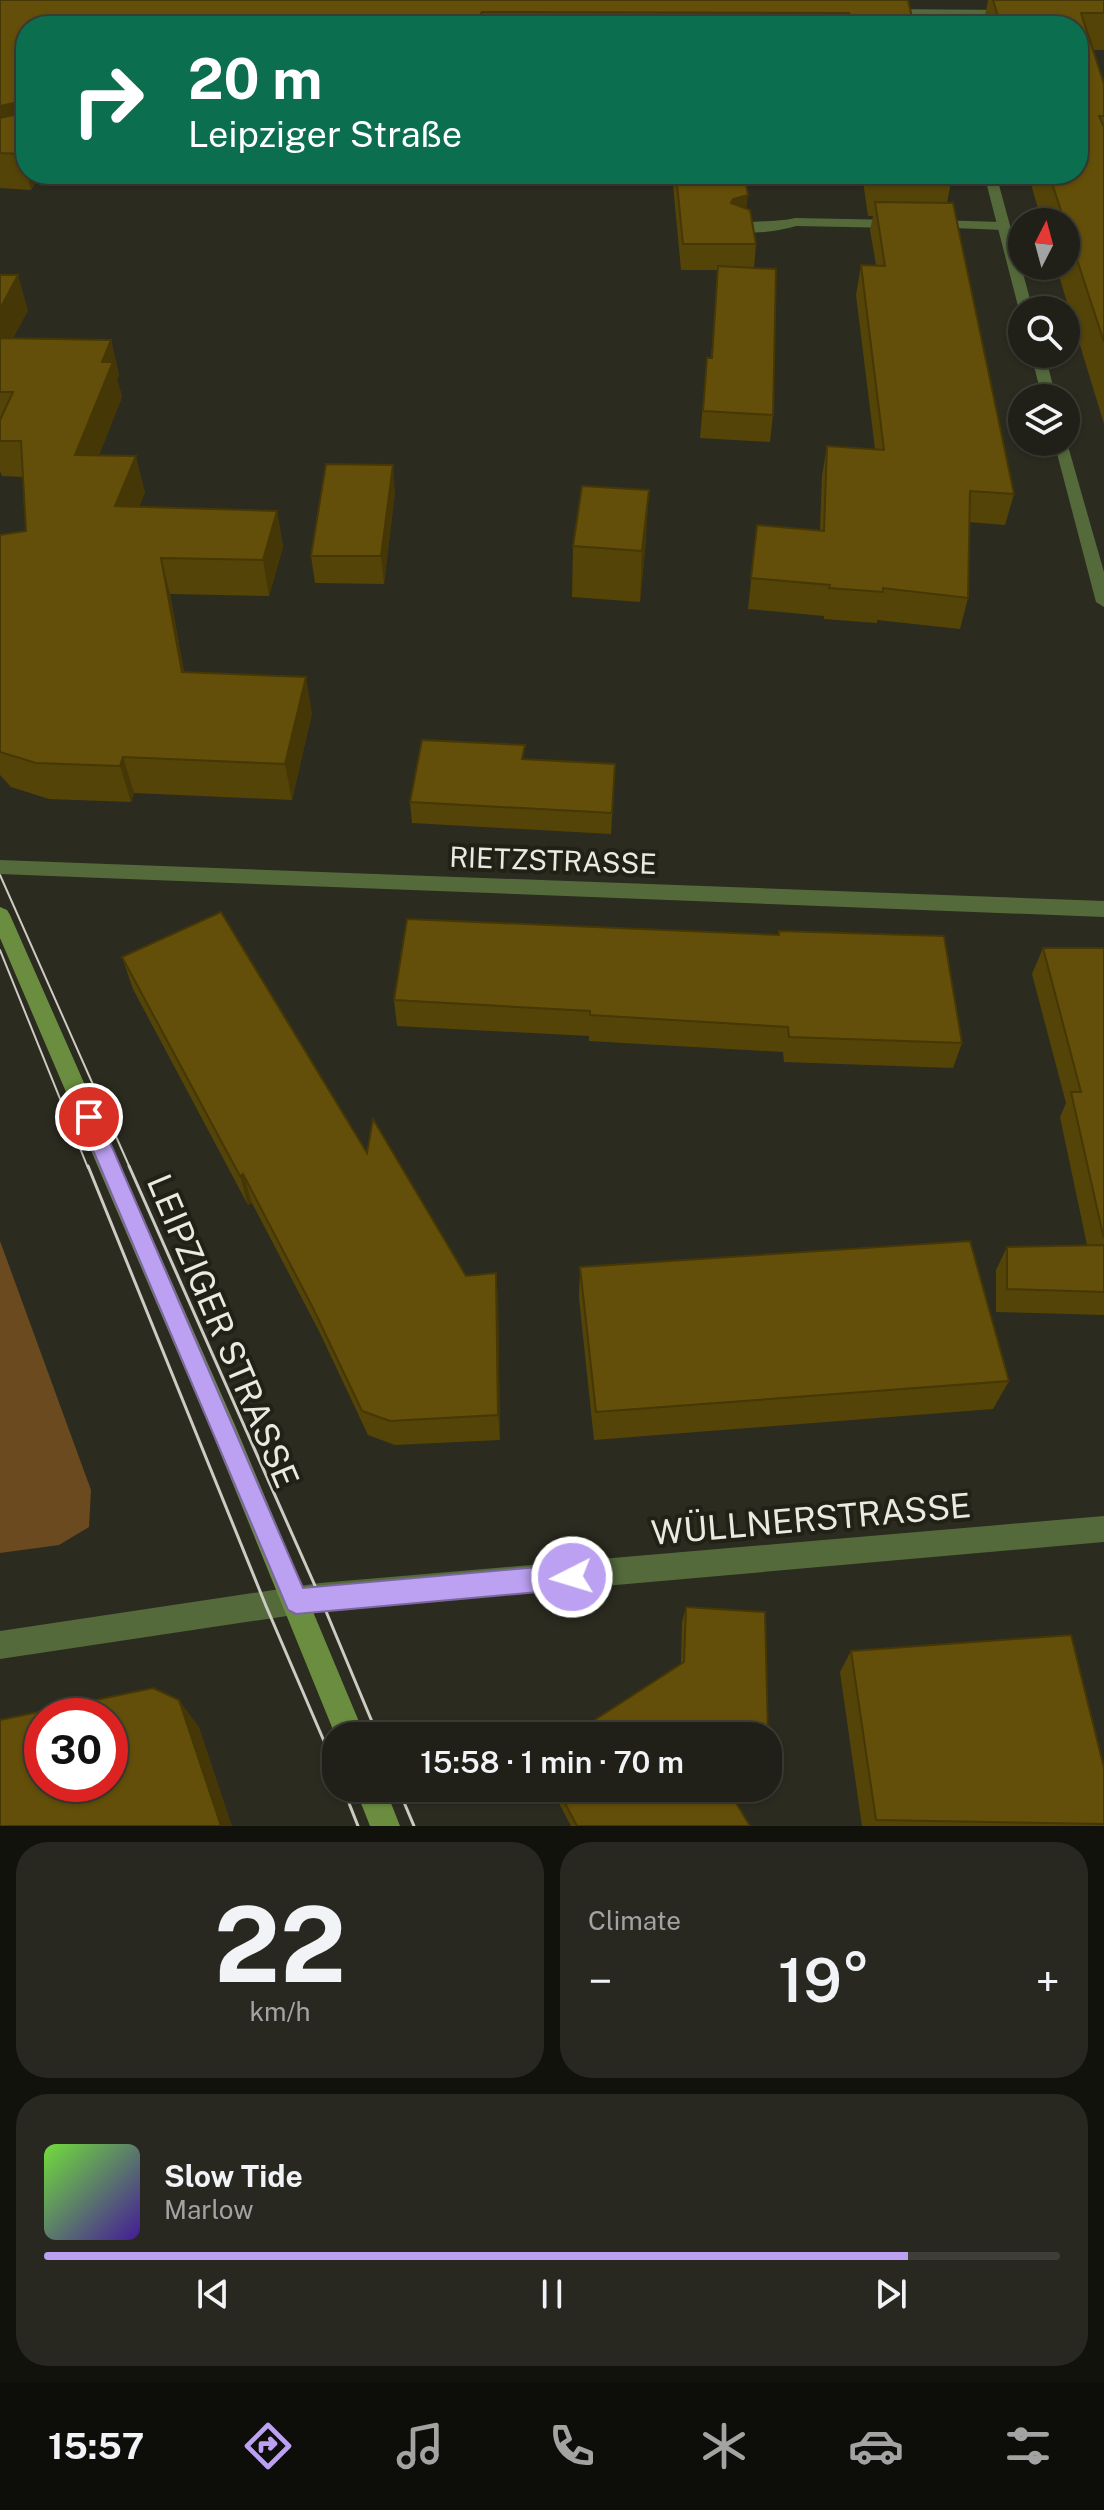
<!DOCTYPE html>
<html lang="en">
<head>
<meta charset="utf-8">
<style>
  body { margin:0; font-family:"Public Sans",sans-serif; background:#282821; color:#f1f3f6; height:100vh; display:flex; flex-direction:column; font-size:30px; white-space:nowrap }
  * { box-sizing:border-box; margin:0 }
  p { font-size:26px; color:#a2a3a2 }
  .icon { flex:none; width:44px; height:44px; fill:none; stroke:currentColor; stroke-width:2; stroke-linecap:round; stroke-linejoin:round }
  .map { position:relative; height:1826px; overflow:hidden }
  .panel { display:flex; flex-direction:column; gap:16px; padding:16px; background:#12120d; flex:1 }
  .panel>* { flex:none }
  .hud { position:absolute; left:16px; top:16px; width:1072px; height:168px; border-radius:32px; box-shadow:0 2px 6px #0004,0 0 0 2px #3d3e37; background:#0b6e4f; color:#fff; overflow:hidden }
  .needle { width:52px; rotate:6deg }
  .tools { position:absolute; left:1008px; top:208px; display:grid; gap:16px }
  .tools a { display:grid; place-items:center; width:72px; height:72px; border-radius:50%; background:#202018; box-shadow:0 2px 6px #0004,0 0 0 2px #3d3e37; font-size:40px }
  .speed { position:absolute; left:24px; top:1698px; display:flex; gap:16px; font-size:40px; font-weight:700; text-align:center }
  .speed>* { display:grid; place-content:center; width:104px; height:104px; border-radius:50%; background:#202018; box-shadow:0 2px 6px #0004,0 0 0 2px #3d3e37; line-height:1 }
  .speed .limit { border:12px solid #d22; background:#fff; color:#111 }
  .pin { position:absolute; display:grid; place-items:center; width:68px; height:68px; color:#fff; margin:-34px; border:4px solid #fff; border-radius:50%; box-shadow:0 2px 8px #0007 }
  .me { position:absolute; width:88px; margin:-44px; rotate:265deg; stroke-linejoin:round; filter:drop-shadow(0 0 6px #0008) }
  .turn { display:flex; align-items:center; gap:28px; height:168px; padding:0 40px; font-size:36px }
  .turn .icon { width:104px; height:104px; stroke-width:2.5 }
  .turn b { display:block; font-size:56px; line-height:68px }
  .big { font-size:60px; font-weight:600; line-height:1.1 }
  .panel .tile { flex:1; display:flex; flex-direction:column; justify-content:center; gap:12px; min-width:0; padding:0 28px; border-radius:32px; background:#282821 }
  .panel .dial { align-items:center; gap:0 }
  .dial b { font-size:104px; line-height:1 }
  .song { display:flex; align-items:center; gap:24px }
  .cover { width:96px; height:96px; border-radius:12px; background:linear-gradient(135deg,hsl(100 70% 55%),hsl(260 70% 35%)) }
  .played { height:8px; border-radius:4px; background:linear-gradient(90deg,#bca0f2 85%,#3d3e37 85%) }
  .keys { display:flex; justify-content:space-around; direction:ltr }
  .heat { display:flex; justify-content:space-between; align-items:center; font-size:44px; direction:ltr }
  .panel .tiles { flex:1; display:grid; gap:16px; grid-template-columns:1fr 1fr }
  .tile:last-child { grid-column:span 2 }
  .trip { position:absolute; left:322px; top:1722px; width:460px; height:80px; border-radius:32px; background:#202018; box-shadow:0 2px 6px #0004,0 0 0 2px #3d3e37; font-weight:600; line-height:80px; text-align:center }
  .menu { display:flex; height:128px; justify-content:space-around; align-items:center; background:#0d0d0a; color:#a2a3a2 }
  .menu .icon { width:56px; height:56px }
  .menu .selected { color:#bca0f2 }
  .menu b { font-size:36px; color:#f1f3f6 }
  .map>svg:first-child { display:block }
</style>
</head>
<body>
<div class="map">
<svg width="1104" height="1826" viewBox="0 0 1104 1826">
  <rect width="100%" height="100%" fill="#2b2b20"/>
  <polygon fill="#6b4a1f" points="0,1241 91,1490 89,1527 59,1545 0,1553"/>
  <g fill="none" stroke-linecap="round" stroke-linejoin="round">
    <g fill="#546a3b" fill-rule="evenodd">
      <path d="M795,218L897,220L903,224L897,228L796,226C779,231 746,237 732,227C745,219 777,223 795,218Z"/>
      <polygon points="933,220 1003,222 1009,226 1003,230 929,227 927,224"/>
    </g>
    <g fill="#546a3b" fill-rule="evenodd">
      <polygon points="884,9 1012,10 1017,13 1012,16 880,14 880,10"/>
      <polygon points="984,174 996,174 1033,310 1022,310 1022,313 1019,310"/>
      <polygon points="1031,354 1045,354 1056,398 1042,398"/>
      <polygon points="1066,439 1104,572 1104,607 1096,602 1054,442 1066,442"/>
      <polygon points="0,860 1104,901 1104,917 0,874"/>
      <polygon points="1104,1516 1104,1542 320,1611 0,1659 0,1631 320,1583"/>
    </g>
    <g fill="#6a8d40" fill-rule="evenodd">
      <polygon points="0,907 7,910 10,915 234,1423 365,1736 336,1737 213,1435 0,938"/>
      <polygon points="355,1788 385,1788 400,1826 370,1826"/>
    </g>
    <g stroke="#ccccc4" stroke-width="2">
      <polyline points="0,875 130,1168"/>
      <polyline points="0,950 88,1168"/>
    </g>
    <g stroke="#ccccc4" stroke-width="3">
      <polyline points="88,1166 266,1606 336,1769"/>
      <polyline points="129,1166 320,1597 378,1736"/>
      <polyline points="343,1788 358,1826"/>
      <polyline points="398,1788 414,1826"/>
    </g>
  </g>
  <g fill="#554408">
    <polygon points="0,0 908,0 914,26 26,26 26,174 41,174 31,190 0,188"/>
    <polygon points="988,0 1104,0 1104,50 1093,50 1104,84 1104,424 1056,266 1066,266 1066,222 1042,222 1028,174 1078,174 1078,26 983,26"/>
    <polygon points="672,174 744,174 746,208 756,244 754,268 773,415 770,442 700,438 707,358 711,358 718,270 681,270"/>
    <polygon points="862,174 949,174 951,182 947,203 1014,494 1005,525 969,522 968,598 960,629 877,620 877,623 824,619 824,616 748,609 757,525 820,530 822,476 827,446 875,449 856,295 861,265 876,265 870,230 873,216 868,216"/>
    <polygon points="0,275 28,310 13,338 111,340 119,375 117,379 122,397 99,455 145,492 139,507 277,511 283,547 269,596 170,594 184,672 312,713 292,800 134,793 131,802 49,799 11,787 0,775 0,535 26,531 23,477 2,476 0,471"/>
    <polygon points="395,492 384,584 315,583 311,556"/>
    <polygon points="646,540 640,602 572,597 573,546"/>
    <polygon points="525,759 615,764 611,834 412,823 410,802"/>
    <polygon points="779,931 962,1043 953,1068 784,1062 783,1052 589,1041 589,1036 397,1026 394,1000 778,935"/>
    <polygon points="1043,948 1104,948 1104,1315 996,1312 996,1270 1007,1247 1087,1245 1060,1117 1066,1103 1032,974"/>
    <polygon points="122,957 367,1153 466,1276 496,1273 498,1301 500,1440 395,1445 368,1435 320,1333 252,1203 248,1205 133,989"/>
    <polygon points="580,1267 1009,1381 993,1409 594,1440 579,1298"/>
    <polygon points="686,1607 768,1736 681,1664 682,1622"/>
    <polygon points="851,1651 1104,1768 1104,1826 862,1826 840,1672"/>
    <polygon points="551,1788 768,1788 763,1797 731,1795 750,1826 571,1826"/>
  </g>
  <g fill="#453706">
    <polygon points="482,12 482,26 479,26 479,17"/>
    <polygon points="431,19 432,26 414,26"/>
    <polygon points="19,102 26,129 0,143 0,106"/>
    <polygon points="26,148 26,172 21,154"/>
    <polygon points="27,174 41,174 31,190"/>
    <polygon points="748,195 745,220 731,203 733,199"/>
    <polygon points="18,275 28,310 0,363 0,309"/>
    <polygon points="111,340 119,375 117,379 122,397 85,490 75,455 102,362"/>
    <polygon points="136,456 145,492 124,542 115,506"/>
    <polygon points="393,465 395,492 384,584 381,556"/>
    <polygon points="649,490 646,540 640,602 642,551"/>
    <polygon points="277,511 283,547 269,596 263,560"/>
    <polygon points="161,558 170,594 190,708 182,672"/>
    <polygon points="306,677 312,713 292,800 285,764"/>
    <polygon points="123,757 134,793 131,802 120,766"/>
    <polygon points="243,1174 252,1203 248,1205 240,1176"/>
    <polygon points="496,1273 498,1301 500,1440 498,1415"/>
    <polygon points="179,1700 199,1727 232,1826 221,1826"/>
  </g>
  <g fill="#634f09" stroke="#453706" stroke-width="2" fill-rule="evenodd">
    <polygon points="0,0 908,0 914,26 851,26 849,13 482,12 479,17 431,19 414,26 26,26 26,148 21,154 0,153 0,118 18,114 19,102 0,106"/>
    <polygon points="993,0 1104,0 1104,13 1081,13 1104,84 1104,116 1099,116 1104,127 1104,342 1049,174 1078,174 1078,26 1001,26"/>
    <polygon points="676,174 744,174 748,195 733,199 731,203 750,210 756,244 683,244"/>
    <polygon points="873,174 949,174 951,182 874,181"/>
    <polygon points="875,202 953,203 1014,494 970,491 968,598 883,588 883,592 829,588 830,585 751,578 757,525 824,531 827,446 884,450 861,265 885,266"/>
    <polygon points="718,266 776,269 773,415 703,411 707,358 712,358"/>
    <polygon points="0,275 18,275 0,309"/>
    <polygon points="0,338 111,340 102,362 113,362 75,455 136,456 115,506 277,511 263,560 161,558 182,672 306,677 285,764 123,757 120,766 36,763 0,752 0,535 26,531 21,441 0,441 0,420 13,392 0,392"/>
    <polygon points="326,464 393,465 381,556 311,556"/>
    <polygon points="582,486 649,490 642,551 573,546"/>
    <polygon points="422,740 525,745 522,759 615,764 612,813 410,802"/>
    <polygon points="221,912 367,1153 373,1119 466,1276 496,1273 498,1415 390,1421 362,1411 312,1306 243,1174 240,1176 122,957"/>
    <polygon points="407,919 779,935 779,931 944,936 962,1043 789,1037 788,1027 590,1015 590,1011 394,1000"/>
    <polygon points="1043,948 1104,948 1104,1239 1071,1092 1081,1092"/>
    <polygon points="970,1241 1009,1381 596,1412 580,1267"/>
    <polygon points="1104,1245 1104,1292 1007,1289 1007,1247"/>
    <polygon points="686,1607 765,1612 768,1736 570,1736 684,1662"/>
    <polygon points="1071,1635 1104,1768 1104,1824 876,1820 851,1651"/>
    <path d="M153,1688L179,1700L221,1826H0V1720ZM42,1716H110V1784H42Z"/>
    <polygon points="557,1788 727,1788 750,1826 577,1826"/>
  </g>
  <polygon fill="#bca0f2" stroke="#7a689d" stroke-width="2" points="89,1108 96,1111 99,1117 303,1588 572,1564 580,1568 584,1577 580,1585 572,1589 296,1614 288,1610 79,1117 82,1111"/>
  <g text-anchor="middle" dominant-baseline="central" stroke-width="8" stroke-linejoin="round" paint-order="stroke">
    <g font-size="28" fill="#eaeae3" stroke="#212116">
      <text transform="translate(553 860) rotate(2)">RIETZSTRASSE</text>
    </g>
    <g font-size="34" fill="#eaeae3" stroke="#212116">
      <text transform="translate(223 1331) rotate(67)">LEIPZIGER STRASSE</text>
      <text transform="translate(811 1519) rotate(-5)">WÜLLNERSTRASSE</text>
    </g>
  </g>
</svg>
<div class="tools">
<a><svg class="needle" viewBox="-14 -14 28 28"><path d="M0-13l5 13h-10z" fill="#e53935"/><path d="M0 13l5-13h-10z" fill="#a2a3a2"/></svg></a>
<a><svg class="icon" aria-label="search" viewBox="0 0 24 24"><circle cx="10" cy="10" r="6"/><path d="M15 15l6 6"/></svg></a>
<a><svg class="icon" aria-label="layers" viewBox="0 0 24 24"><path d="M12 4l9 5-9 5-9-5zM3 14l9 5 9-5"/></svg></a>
</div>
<div class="speed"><div class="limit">30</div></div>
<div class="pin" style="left:89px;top:1117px;background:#d93025"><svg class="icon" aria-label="arrive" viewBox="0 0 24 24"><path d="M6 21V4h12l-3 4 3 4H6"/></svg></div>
<svg class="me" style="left:572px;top:1577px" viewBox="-20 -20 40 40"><circle r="17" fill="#bca0f2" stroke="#fff" stroke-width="3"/><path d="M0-11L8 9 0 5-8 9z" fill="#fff"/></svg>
<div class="trip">15:58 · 1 min · 70 m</div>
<div class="hud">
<div class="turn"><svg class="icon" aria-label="right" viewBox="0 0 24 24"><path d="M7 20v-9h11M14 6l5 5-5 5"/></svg><div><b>20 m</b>Leipziger Straße</div></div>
</div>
</div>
<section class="panel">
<div class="tiles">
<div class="tile dial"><b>22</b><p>km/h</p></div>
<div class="tile"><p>Climate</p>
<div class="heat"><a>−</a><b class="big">19°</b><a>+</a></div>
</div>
<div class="tile">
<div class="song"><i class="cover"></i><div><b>Slow Tide</b><p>Marlow</p></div></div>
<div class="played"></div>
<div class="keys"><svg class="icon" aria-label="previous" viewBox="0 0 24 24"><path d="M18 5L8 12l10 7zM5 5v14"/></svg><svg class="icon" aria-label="pause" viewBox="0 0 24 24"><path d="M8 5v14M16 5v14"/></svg><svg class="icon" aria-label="next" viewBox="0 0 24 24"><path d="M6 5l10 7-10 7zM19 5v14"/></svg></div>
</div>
</div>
</section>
<nav class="menu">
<b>15:57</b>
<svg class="icon selected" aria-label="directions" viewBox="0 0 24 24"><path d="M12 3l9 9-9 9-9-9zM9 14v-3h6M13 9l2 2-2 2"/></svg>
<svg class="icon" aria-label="music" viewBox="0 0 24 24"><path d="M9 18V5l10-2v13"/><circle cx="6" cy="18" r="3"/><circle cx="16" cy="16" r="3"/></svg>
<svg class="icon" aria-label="phone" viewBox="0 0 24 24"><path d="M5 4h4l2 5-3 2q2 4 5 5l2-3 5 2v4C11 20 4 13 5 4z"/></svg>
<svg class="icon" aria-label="climate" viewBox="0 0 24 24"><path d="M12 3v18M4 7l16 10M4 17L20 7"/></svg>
<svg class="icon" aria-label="car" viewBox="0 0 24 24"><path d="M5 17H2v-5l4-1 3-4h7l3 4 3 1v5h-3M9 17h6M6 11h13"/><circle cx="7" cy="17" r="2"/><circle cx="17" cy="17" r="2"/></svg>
<svg class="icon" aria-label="filters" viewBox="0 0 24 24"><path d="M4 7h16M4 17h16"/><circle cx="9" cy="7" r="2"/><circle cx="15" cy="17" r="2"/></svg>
</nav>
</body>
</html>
